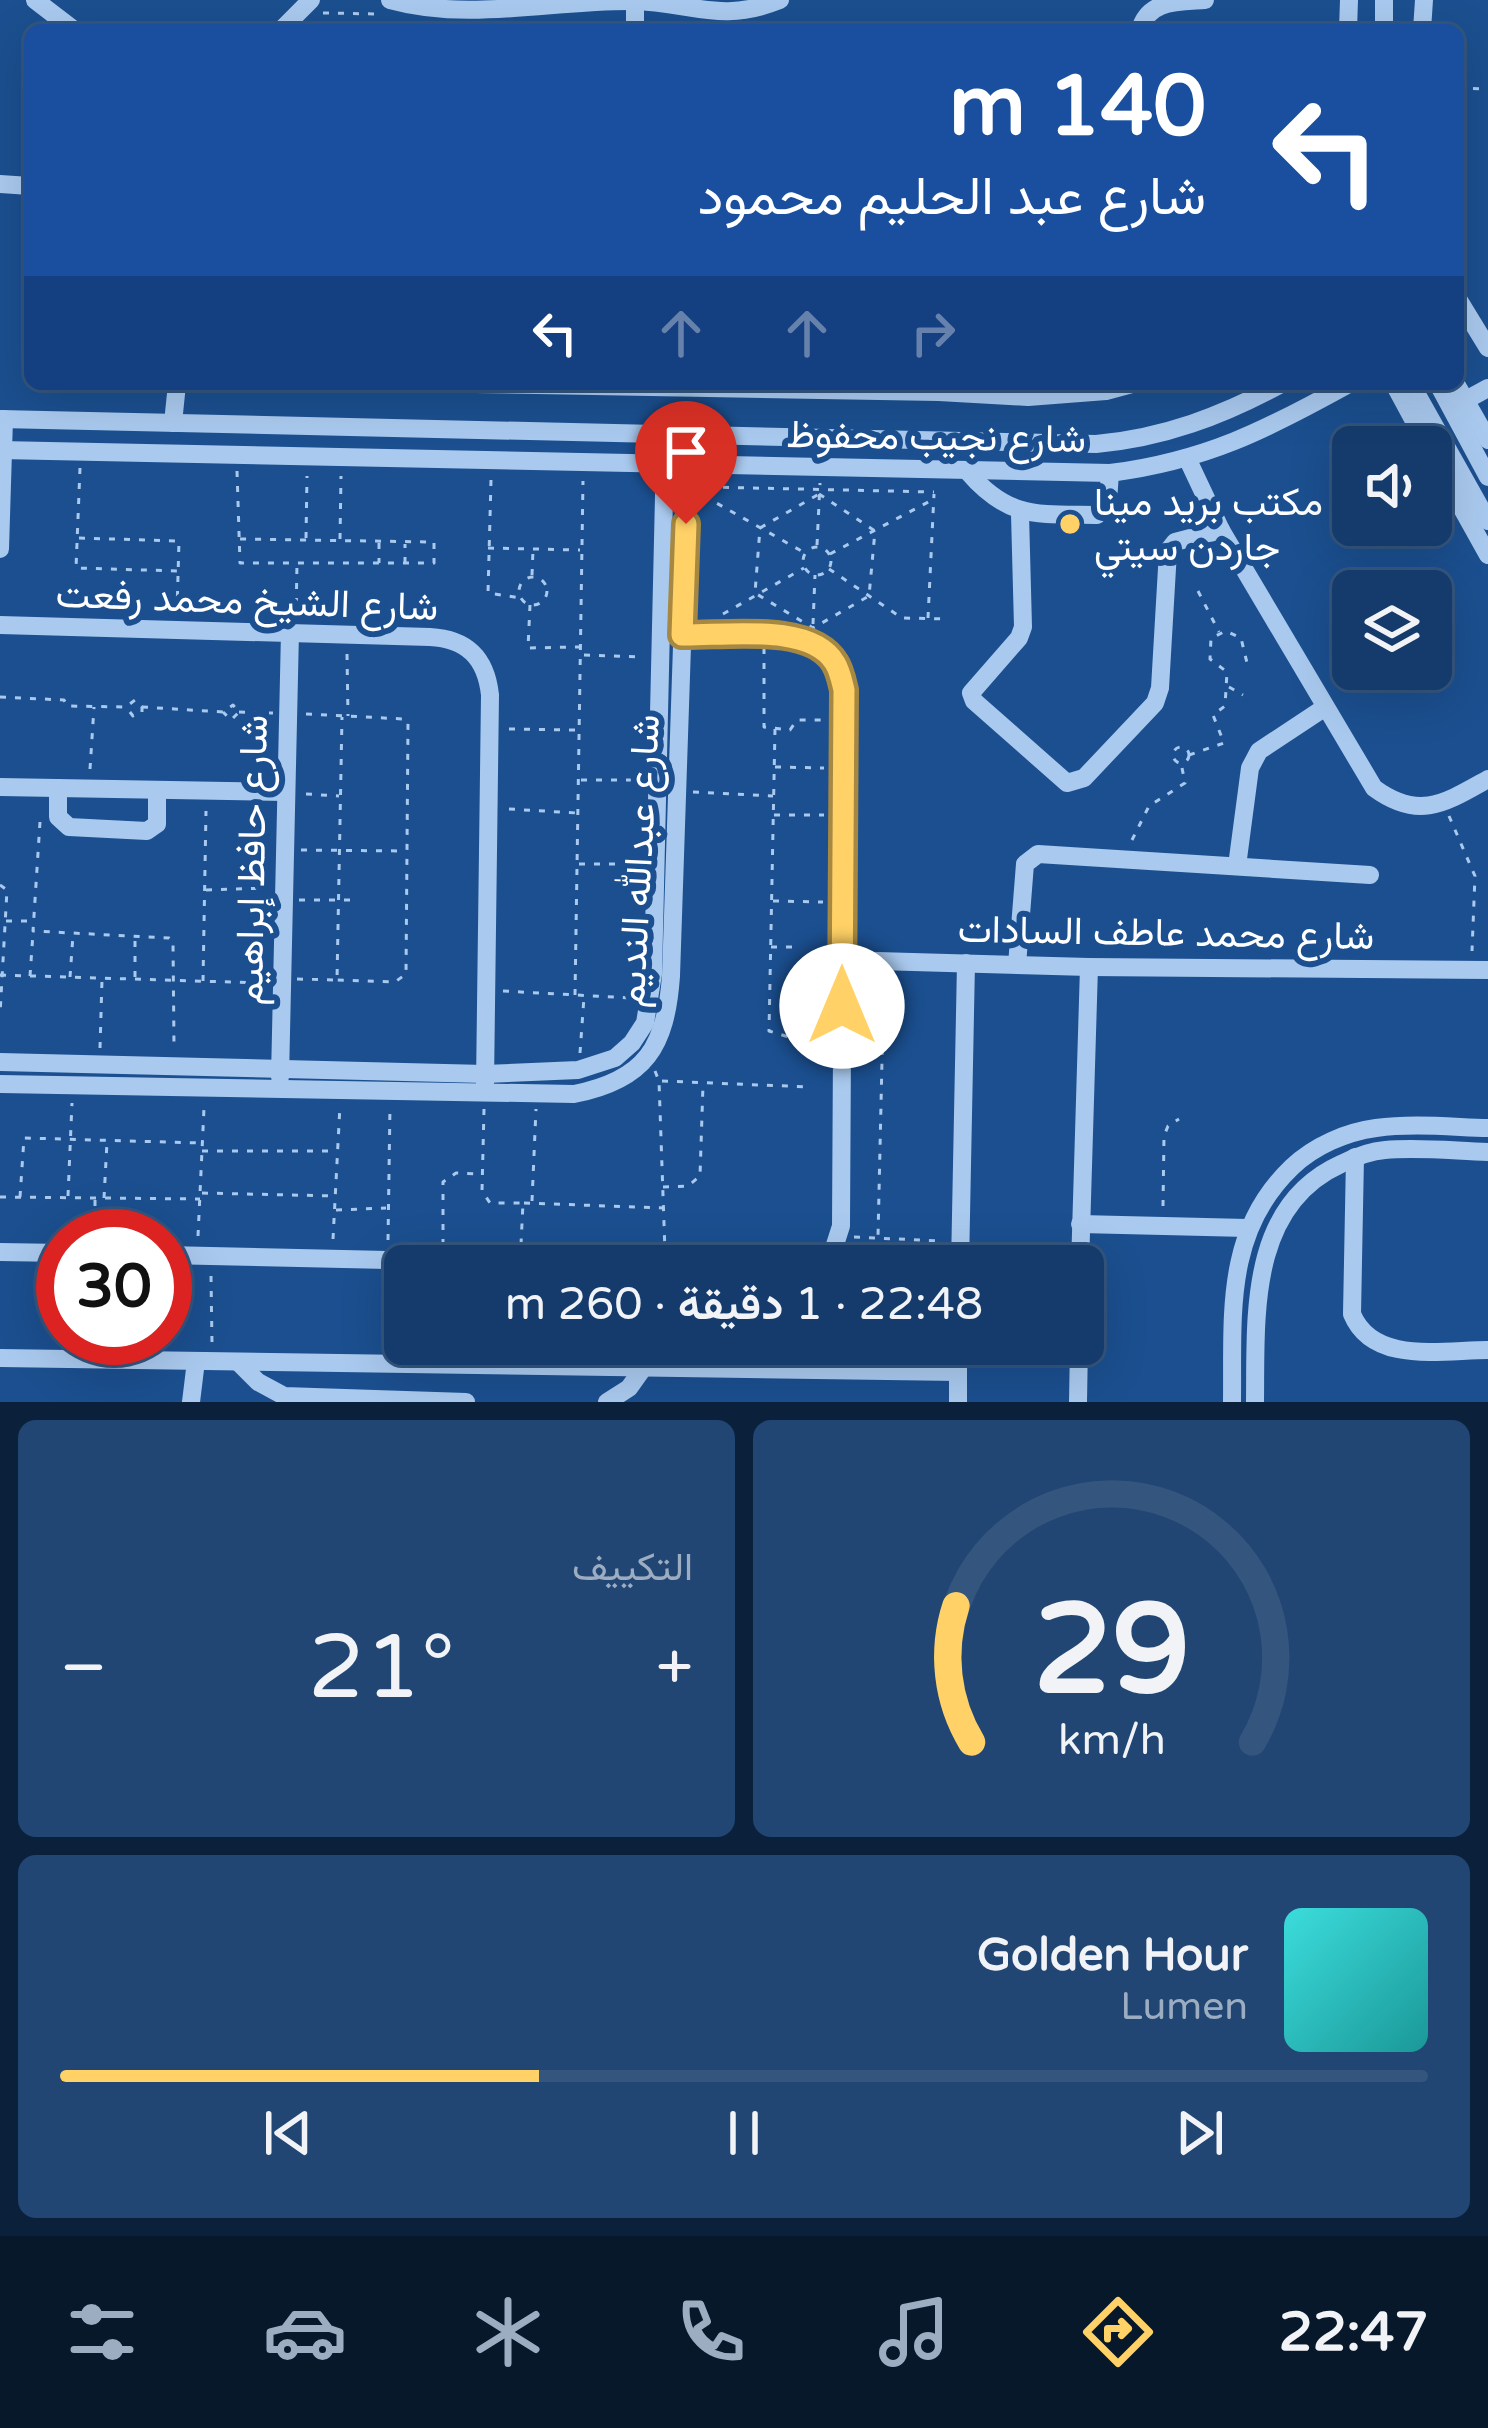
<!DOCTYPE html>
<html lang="ar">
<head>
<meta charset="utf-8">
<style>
  body { margin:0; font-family:"Varela Round",Vazirmatn,sans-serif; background:#214673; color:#f1f3f6; direction:rtl; height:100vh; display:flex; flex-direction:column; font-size:45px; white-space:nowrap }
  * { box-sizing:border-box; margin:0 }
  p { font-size:39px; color:#9dadc1 }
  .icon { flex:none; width:66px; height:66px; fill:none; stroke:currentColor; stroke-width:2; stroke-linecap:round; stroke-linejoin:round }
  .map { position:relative; height:1402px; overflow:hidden; direction:ltr }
  .drawer { display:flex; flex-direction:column; gap:18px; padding:18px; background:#0b203b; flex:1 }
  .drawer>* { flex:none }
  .hud { position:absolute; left:24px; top:24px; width:1440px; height:366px; border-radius:18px; box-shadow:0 12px 48px #0002,0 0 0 3px #33557e; direction:rtl; background:#1a4fa0; color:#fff; overflow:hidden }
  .tools { position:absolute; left:1332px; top:426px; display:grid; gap:24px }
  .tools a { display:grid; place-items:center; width:120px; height:120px; border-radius:18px; background:#143b6b; box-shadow:0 12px 48px #0002,0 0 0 3px #33557e; font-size:60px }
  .speed { position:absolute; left:36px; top:1209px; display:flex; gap:24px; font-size:60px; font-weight:700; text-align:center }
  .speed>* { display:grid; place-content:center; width:156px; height:156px; border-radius:50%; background:#143b6b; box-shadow:0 12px 48px #0002,0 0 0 3px #33557e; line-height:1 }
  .speed .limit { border:18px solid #d22; background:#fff; color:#111 }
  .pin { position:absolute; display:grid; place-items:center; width:102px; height:102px; color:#fff; margin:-123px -51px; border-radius:50% 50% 50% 0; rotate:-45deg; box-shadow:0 0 12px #0007 }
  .pin .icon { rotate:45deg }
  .me { position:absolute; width:132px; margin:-66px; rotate:0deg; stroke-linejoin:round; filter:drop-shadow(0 0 9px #0008) }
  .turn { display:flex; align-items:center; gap:42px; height:252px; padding:0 60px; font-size:54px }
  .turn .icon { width:156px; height:156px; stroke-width:2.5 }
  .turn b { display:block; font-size:84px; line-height:102px }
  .lanes { display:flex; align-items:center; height:114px; padding:0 60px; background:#0003; justify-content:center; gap:60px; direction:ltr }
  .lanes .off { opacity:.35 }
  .big { font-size:90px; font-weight:600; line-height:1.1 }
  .drawer .card { flex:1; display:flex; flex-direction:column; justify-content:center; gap:18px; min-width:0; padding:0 42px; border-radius:18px; background:#214673 }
  .drawer .dial { align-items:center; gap:0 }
  .dial svg { height:312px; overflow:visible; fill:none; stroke:#33557e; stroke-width:7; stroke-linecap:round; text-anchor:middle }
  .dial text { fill:#f1f3f6; stroke:none }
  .song { display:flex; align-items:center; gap:36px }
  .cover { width:144px; height:144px; border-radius:18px; background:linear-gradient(135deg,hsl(180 70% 55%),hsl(180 70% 35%)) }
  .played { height:12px; border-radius:6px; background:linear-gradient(90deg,#ffd166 35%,#33557e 35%) }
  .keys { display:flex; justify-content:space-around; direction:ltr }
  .heat { display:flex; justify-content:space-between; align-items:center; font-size:66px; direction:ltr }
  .drawer .tiles { flex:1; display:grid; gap:18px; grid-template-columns:1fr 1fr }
  .card:last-child { grid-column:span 2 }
  .trip { position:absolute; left:384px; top:1245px; width:720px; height:120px; border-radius:18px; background:#143b6b; box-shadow:0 12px 48px #0002,0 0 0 3px #33557e; font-weight:600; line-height:120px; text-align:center; direction:rtl }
  .dock { display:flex; height:192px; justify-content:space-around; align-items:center; background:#08182b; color:#9dadc1 }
  .dock .icon { width:84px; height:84px }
  .dock .on { color:#ffd166 }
  .dock b { font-size:54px; color:#f1f3f6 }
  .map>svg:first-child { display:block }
</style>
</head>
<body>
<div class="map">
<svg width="1488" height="1402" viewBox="0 0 1488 1402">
  <rect width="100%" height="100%" fill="#1b4f8f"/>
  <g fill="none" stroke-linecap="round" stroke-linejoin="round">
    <g stroke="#a9c9ee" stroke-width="3" stroke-dasharray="6 9" stroke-linecap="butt">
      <polyline points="323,13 380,14"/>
      <polyline points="1458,88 1488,89"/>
      <polyline points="80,468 76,568 178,571"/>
      <polyline points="237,471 240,563 434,563 434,542 239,539"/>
      <polyline points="491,480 488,593 521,598"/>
      <polyline points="708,487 934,492"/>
      <polygon points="819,494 875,531 869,596 813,628 755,593 760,528"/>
      <polyline points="704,496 805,553"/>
      <polyline points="79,538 179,541 177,611"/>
      <polyline points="306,538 307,476"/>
      <polyline points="340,539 341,476"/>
      <polyline points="379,543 379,563"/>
      <polyline points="817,545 820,483"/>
      <circle cx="817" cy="561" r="14"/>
      <polyline points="488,548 580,550"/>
      <polyline points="830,554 932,500"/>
      <polyline points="405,563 405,544"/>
      <polyline points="829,569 902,618 948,619"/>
      <polyline points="532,575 533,550"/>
      <circle cx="533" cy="591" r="14"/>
      <polyline points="1198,591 1219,632"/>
      <polyline points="530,605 528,648 579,647"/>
      <polyline points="723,614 804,568"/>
      <polyline points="928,618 934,494"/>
      <polyline points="296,619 297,563"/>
      <polyline points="813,624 815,575"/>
      <polyline points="764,648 764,727 790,730 797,720 824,720"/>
      <polyline points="347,654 348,716"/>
      <polyline points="584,655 641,657"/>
      <polyline points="1229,687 1243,695"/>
      <polyline points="0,697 64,700 67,706 126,707 135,700 142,707 142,712 133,716 126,707"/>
      <polyline points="142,707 223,712 233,705 239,712 231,720 223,712"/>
      <polyline points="239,712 273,713"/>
      <polyline points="306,714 404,719 408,722 406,974 395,982 337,980"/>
      <polyline points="509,729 577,730"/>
      <polyline points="775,729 769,1031 789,1037"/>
      <circle cx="1181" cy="755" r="8"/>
      <polyline points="1189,755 1224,743 1213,715 1225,706 1227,672 1210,659 1211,638 1226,631 1241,638 1248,667"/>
      <polyline points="775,767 824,768"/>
      <polyline points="90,769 94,707"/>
      <polyline points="581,780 638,780"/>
      <polyline points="693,792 773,796"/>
      <polyline points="306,794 339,796"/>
      <polyline points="509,809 577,813"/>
      <polyline points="774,815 824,815"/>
      <polyline points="1449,816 1475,876 1472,951"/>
      <polyline points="40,822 33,931 169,938 173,941 174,1046"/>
      <polyline points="1132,840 1149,806 1185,783 1181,763"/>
      <polyline points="301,850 405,851"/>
      <polyline points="579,864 636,864"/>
      <polyline points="0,885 7,890 0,1014"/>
      <polyline points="206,890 268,888"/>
      <polyline points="299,900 357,900"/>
      <polyline points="773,901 823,902"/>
      <polyline points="6,921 31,921"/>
      <polyline points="771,947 792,947"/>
      <polyline points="0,975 262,983"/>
      <polyline points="30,976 33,933"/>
      <polyline points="70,977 73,935"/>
      <polyline points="135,977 135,939"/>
      <polyline points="297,979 337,980 342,717"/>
      <polyline points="203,981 206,811"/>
      <polyline points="503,991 631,998"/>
      <polyline points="575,995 583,481"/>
      <polyline points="862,1006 878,1006 883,1016 878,1237"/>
      <polyline points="100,1048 102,980"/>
      <polyline points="580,1053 584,997"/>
      <polyline points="655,1071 659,1081 665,1252"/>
      <polyline points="662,1081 810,1087"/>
      <polyline points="484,1109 482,1191 490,1203 523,1203 521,1244"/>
      <polyline points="202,1151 335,1151"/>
      <polyline points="663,1187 688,1186 700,1176 703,1085"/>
      <polyline points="202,1193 335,1196"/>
      <polyline points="68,1196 72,1103"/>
      <polyline points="0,1197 200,1199"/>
      <polyline points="20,1197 24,1138 202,1143"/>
      <polyline points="104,1198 107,1142"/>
      <polyline points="532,1201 536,1109"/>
      <polyline points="524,1203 663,1208"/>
      <polyline points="1163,1206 1164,1136 1168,1126 1179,1119"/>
      <polyline points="336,1210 386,1208"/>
      <polyline points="95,1236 95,1200"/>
      <polyline points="198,1236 204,1108"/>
      <polyline points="854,1237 941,1241"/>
      <polyline points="333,1239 340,1105"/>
      <polyline points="388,1240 390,1106"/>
      <polyline points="443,1245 443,1182 456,1173 481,1174"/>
      <polyline points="211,1276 212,1344"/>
      <polyline points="399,1276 401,1344"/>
      <polyline points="61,1339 63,1314"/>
    </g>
    <g stroke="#a9c9ee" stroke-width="18">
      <polyline points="35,0 74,30"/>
      <path d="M390,0C469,22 553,0 633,1C691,2 720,24 780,0"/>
      <polyline points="281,30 311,0"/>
      <polyline points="396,30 419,30"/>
      <polyline points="635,30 635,0"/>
      <path d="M1140,30C1148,0 1177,2 1205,0"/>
      <polyline points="1348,30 1349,0"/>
      <polyline points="1384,30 1384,0"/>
      <polyline points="1422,30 1424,0"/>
      <polyline points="0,184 30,186"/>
      <polyline points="1458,299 1488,348"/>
      <polyline points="475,384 939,392 1028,397 1106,391 1132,384"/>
      <polyline points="1394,384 1428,447"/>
      <polyline points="1411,384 1488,521"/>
      <polyline points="1438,384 1488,477"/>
      <polyline points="1456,384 1488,440"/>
      <polyline points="1466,400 1488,388"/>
      <path d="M0,419L1096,444C1163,438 1222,416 1281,384"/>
      <polyline points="173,423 177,384"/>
      <path d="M0,450L1110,473C1205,461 1266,430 1349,384"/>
      <polyline points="1431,453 1488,555"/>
      <path d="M1188,460L1221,530L1374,788C1419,821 1445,803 1488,779"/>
      <path d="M968,472C1009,520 1039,514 1097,515L1108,501L1110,473"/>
      <polyline points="1020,514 1023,627 1019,638 971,693 974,701 1067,783 1084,778 1155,703 1160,688 1168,551 1175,542 1221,530"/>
      <polyline points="0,549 4,419"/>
      <path d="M0,625L430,637C467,639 486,658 490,695L485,1084"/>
      <path d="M672,635C711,635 791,625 822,649C836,659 840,675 844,690L841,1226L833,1251L812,1266"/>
      <polyline points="0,787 286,792"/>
      <polyline points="58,788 58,817 69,827 147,831 157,824 157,790"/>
      <polyline points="1237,866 1250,768 1259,751 1324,708"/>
      <polyline points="842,960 1089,967 1488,970"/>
      <polyline points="1017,965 1025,864 1038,854 1370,875"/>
      <polyline points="0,1062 485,1074 578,1070 615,1058 632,1043 645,1023 653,974 665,453"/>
      <polyline points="280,1077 290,632"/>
      <path d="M0,1084L574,1094C646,1080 666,1046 671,976L689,436"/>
      <path d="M1355,1157L1352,1314C1373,1365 1443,1350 1488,1350"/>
      <polyline points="1080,1224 1247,1228"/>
      <polyline points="0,1252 63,1253"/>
      <polyline points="165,1255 658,1266"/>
      <polyline points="960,1266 966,963"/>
      <polyline points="1080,1266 1089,967"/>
      <polyline points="0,1358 958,1372"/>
      <polyline points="238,1362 258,1382 284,1396 466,1402"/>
      <polyline points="191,1402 196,1361"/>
      <polyline points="607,1402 629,1388 644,1367"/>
      <polyline points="958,1402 958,1344"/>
      <polyline points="1078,1402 1079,1344"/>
      <path d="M1232,1402C1233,1314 1224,1232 1292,1167C1314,1146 1346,1132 1376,1128C1412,1123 1451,1127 1488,1128"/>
      <path d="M1255,1402C1256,1316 1248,1206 1341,1164C1355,1157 1370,1151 1385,1150C1419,1147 1454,1151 1488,1152"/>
    </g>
  </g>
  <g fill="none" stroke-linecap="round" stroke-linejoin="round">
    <g stroke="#a68842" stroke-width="30">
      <path id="route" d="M686,524L682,635C724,636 811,622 835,663C840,671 842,682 844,690L842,1006"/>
    </g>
    <use href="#route" stroke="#ffd166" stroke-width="21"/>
  </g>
  <circle fill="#ffd166" stroke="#1b4f8f" stroke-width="4.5" cx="1070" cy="524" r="12"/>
  <g text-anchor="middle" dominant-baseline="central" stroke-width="12" stroke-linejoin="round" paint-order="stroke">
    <g font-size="39" fill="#fff" stroke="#1b4f8f">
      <text transform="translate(936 437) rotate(1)">شارع نجيب محفوظ</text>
      <text transform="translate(247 601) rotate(2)">شارع الشيخ محمد رفعت</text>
      <text transform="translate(252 860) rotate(-89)">شارع حافظ إبراهيم</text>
      <text transform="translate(639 861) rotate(-87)">شارع عبدالله النديم</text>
      <text transform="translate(1166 933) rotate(1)">شارع محمد عاطف السادات</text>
    </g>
    <g font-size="39" fill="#fff" stroke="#1b4f8f" text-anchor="start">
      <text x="1094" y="502">مكتب بريد مينا<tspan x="1094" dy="45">جاردن سيتي</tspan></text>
    </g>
  </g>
</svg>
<div class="tools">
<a><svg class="icon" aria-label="sound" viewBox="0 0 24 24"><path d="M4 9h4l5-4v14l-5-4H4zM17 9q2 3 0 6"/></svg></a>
<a><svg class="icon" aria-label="layers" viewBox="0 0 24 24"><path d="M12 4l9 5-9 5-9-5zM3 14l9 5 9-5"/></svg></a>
</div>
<div class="speed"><div class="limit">30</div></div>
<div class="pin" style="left:686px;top:524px;background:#d93025"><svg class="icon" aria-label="arrive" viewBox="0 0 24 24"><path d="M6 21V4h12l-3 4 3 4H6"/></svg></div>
<svg class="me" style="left:842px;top:1006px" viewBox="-20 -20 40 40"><circle r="19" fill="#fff"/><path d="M0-13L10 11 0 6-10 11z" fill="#ffd166"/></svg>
<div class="trip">22:48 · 1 دقيقة · 260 m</div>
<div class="hud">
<div class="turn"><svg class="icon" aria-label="left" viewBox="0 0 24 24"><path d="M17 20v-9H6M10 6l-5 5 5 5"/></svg><div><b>140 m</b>شارع عبد الحليم محمود</div></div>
<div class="lanes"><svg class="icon" aria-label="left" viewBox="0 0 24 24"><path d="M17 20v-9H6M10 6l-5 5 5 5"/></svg><svg class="icon off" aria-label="ahead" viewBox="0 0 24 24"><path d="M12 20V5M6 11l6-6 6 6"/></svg><svg class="icon off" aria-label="ahead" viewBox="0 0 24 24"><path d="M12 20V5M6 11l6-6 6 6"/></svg><svg class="icon off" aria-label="right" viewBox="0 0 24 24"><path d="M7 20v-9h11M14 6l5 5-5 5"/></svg></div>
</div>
</div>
<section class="drawer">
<div class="tiles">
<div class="card dial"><svg viewBox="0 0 100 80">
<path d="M14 69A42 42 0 1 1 86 69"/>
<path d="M14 69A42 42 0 0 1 10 34" stroke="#ffd166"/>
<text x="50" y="56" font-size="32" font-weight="700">29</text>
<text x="50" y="72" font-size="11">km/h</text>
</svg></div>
<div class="card"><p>التكييف</p>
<div class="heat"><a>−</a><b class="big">21°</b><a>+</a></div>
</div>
<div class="card">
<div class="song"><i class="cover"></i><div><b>Golden Hour</b><p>Lumen</p></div></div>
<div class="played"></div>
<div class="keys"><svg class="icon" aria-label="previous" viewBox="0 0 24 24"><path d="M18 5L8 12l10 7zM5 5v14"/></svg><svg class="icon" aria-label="pause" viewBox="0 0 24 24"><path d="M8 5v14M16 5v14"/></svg><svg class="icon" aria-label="next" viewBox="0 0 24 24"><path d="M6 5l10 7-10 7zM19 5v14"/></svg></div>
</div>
</div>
</section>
<nav class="dock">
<b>22:47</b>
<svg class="icon on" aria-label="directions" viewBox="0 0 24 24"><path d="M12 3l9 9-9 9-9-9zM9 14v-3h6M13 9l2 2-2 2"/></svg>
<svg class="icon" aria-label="music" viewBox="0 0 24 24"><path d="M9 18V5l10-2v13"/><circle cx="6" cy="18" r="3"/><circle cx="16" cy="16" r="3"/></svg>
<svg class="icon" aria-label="phone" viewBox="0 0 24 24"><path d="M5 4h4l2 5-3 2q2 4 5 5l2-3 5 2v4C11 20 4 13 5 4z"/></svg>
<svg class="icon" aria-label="climate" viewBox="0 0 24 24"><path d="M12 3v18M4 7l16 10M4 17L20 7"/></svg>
<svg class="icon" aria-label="car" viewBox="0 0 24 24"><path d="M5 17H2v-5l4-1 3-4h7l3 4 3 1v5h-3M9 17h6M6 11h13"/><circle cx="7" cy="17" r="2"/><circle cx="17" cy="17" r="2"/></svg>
<svg class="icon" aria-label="filters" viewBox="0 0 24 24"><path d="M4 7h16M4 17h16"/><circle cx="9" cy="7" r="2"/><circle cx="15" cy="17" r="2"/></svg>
</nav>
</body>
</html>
